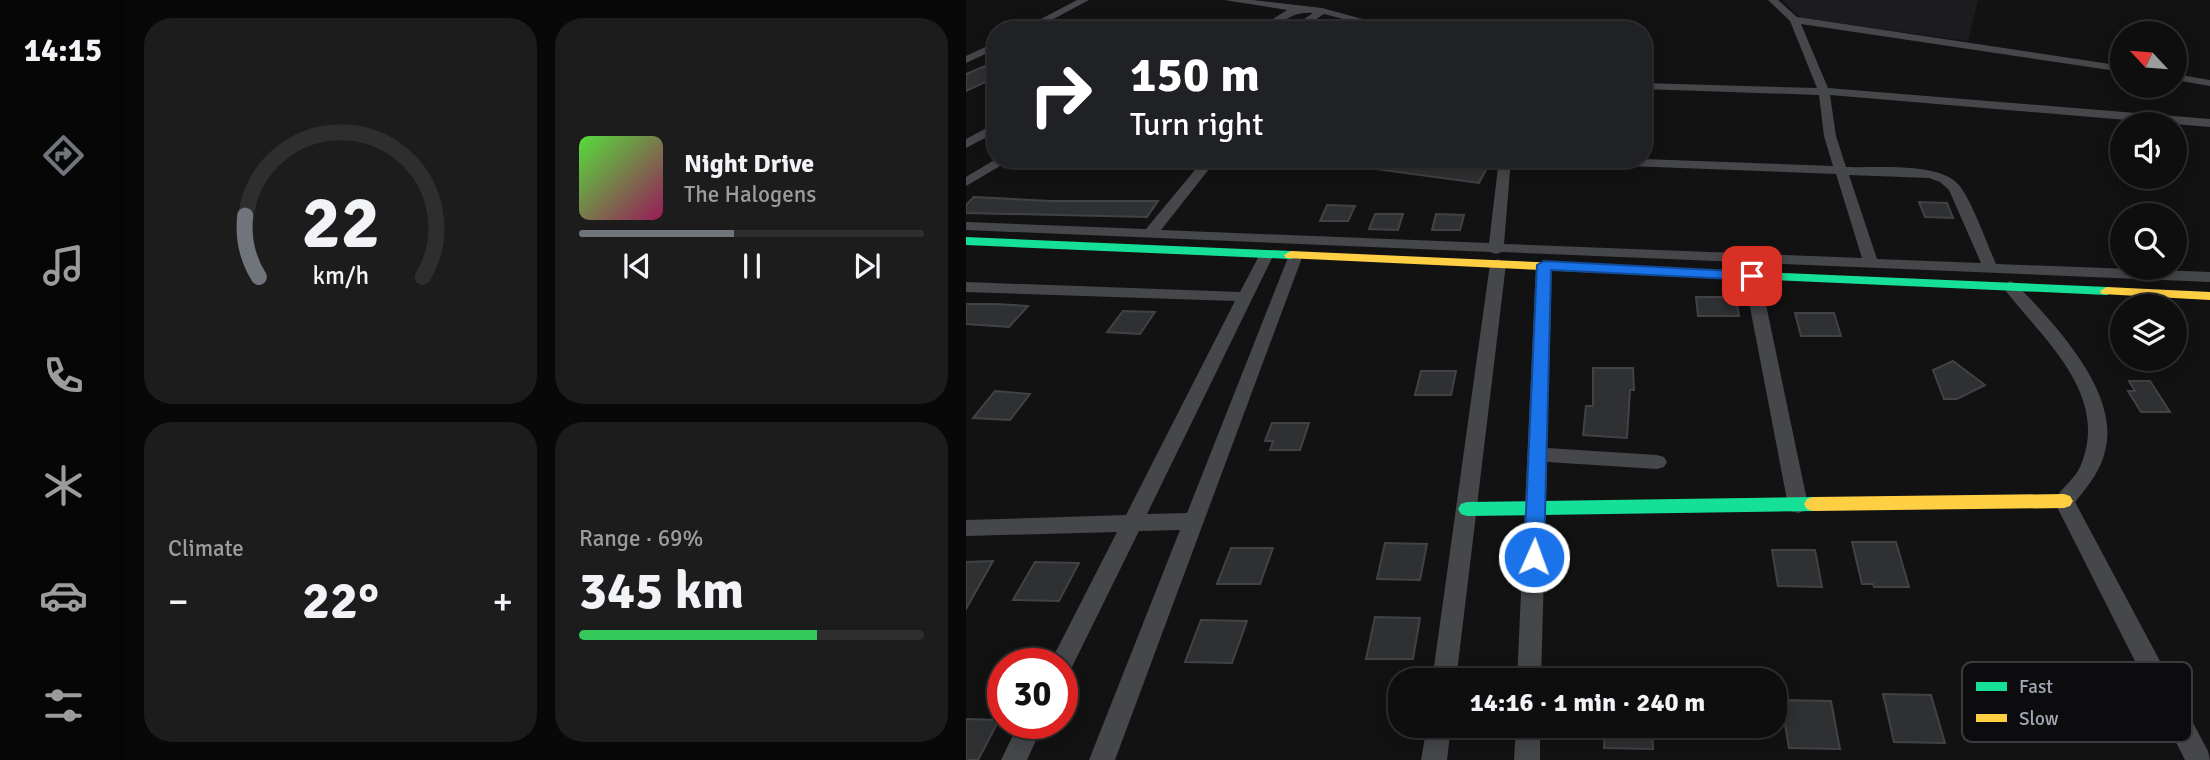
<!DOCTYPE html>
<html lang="en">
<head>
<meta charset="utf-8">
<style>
  body { margin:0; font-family:Signika,sans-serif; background:#1c1c1c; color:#f1f3f6; height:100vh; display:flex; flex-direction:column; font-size:26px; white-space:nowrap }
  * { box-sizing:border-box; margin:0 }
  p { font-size:23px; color:#9b9c9e }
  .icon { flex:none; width:38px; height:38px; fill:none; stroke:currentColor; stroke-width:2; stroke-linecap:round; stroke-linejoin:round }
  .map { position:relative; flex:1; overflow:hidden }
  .panel { display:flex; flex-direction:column; gap:18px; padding:18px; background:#080808; width:840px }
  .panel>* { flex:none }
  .banner { position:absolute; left:21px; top:21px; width:665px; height:147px; border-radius:28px; box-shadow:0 4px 18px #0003,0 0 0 2px #2e2e2e; background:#202124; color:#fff; overflow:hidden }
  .needle { width:46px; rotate:296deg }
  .buttons { position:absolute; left:1144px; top:21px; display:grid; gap:14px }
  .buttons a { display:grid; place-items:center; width:77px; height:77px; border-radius:50%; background:#0e0e0e; box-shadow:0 4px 18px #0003,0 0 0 2px #2e2e2e; font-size:35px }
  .speed { position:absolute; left:21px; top:648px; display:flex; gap:14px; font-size:35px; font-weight:700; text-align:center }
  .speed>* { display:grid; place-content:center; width:91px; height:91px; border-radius:50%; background:#0e0e0e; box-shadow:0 4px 18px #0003,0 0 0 2px #2e2e2e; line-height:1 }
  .speed .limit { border:10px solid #d22; background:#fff; color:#111 }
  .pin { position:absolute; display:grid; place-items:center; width:60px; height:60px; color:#fff; margin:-30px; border-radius:14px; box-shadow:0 4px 10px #0006 }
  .me { position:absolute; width:77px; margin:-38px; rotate:2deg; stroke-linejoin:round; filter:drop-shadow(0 0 5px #0008) }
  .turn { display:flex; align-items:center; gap:24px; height:147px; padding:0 28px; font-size:32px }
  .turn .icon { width:91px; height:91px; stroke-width:2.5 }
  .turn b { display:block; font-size:49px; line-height:60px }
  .big { font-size:52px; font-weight:700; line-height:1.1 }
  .panel .tile { flex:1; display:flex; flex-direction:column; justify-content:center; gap:10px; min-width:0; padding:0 24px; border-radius:28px; background:#1c1c1c }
  .panel .dial { align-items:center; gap:0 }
  .dial svg { height:182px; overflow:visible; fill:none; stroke:#2e2e2e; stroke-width:7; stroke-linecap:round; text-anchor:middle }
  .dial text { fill:#f1f3f6; stroke:none }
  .song { display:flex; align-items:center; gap:21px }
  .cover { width:84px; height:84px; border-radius:10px; background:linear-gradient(135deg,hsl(110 70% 55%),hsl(330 70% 35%)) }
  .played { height:7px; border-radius:4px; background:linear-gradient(90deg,#70747b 45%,#2e2e2e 45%) }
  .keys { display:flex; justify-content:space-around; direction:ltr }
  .heat { display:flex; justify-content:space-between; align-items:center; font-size:38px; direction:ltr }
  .charge { height:10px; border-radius:5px; background:linear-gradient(90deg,#34c759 69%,#2e2e2e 0) }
  .panel .tiles { flex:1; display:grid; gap:18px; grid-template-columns:repeat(2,1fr) }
  .trip { position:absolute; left:422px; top:668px; width:399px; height:70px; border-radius:28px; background:#0e0e0e; box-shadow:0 4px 18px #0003,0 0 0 2px #2e2e2e; font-weight:700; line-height:70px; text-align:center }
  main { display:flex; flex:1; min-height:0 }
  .menu { display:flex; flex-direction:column; width:126px; justify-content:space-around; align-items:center; background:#060606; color:#9b9c9e }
  .menu .icon { width:49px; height:49px }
  .menu .on { color:#70747b }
  .menu b { font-size:32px; color:#f1f3f6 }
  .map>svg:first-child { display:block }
</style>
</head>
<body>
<main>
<nav class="menu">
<b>14:15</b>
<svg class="icon on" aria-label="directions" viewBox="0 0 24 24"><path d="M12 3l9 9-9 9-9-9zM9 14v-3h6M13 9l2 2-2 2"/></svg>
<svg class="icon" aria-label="music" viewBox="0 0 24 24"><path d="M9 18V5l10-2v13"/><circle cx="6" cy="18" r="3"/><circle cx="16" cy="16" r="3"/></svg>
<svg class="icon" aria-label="phone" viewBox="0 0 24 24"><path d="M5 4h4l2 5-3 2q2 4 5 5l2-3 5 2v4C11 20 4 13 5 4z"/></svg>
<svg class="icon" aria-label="climate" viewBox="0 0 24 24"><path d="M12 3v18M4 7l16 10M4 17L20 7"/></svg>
<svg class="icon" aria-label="car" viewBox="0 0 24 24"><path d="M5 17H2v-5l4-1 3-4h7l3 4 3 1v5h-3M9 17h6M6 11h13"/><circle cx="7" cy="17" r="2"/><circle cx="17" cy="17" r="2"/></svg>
<svg class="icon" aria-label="filters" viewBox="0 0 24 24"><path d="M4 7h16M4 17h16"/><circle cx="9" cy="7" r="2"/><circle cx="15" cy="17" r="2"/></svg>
</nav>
<section class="panel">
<div class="tiles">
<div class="tile dial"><svg viewBox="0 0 100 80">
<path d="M14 69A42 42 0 1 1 86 69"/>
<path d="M14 69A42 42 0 0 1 8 42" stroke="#70747b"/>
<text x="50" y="56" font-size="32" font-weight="700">22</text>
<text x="50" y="72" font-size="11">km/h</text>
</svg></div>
<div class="tile">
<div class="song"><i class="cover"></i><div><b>Night Drive</b><p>The Halogens</p></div></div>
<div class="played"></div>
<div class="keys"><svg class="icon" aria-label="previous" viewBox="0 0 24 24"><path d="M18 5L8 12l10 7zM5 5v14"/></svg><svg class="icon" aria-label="pause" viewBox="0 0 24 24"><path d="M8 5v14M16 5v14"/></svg><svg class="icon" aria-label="next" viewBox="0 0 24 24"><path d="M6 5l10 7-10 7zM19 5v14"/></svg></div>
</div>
<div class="tile"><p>Climate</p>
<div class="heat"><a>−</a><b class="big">22°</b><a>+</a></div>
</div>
<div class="tile"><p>Range · 69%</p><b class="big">345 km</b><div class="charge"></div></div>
</div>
</section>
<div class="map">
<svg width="1244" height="760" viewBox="0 0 1244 760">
  <rect width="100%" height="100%" fill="#121212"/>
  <polygon fill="#1c1c1f" points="816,0 1012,0 1002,41 834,18"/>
  <g fill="#2f3032" stroke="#404246" stroke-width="2">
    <polygon points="19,66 30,69 30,77 0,91 0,74"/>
    <polygon points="409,159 444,159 522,166 513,183 409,169"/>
    <polygon points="8,197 85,201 192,201 181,217 0,213 0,205"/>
    <polygon points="953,202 981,203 987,218 959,217"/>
    <polygon points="361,205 389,206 382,221 354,221"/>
    <polygon points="409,214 437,214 432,230 403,229"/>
    <polygon points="470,214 498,215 494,230 466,230"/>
    <polygon points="730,297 770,297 773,316 732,316"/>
    <polygon points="0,304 30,304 62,306 43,327 0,324"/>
    <polygon points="157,311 189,312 174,334 141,332"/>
    <polygon points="829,313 868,313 875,336 835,336"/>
    <polygon points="987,361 1019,385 991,399 978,399 967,370"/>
    <polygon points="627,368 667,368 668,390 664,390 661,438 617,435 620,406 627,406"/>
    <polygon points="455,371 490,371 485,395 449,395"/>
    <polygon points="1163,381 1184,381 1204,412 1175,412 1162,391 1169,391"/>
    <polygon points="29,391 64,394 44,420 7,418"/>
    <polygon points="306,423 343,423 334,450 304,450 307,441 299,441"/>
    <polygon points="886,542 930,542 943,587 908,587 907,584 896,584"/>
    <polygon points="419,543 461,544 454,580 411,579"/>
    <polygon points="265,548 307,548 294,584 251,584"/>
    <polygon points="806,550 849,550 856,587 812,586"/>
    <polygon points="27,561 0,609 0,562"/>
    <polygon points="69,562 113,563 93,601 47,600"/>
    <polygon points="409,617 454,618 447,659 400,659"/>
    <polygon points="235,620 281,621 266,663 219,662"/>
    <polygon points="917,694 965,695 979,743 928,742"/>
    <polygon points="815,700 865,701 874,749 823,748"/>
    <polygon points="0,719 33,720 12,760 0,760"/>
    <polygon points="639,726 686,726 687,749 638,748"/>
  </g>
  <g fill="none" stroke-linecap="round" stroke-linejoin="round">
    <g fill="#46474b" fill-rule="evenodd">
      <polygon points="111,0 123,0 67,30 54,30"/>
      <path d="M258,0H287L356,8L437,30H419L358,14L334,30H322L347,13C322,10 313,30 289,30L321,10Z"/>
      <path d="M802,0H812L831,17L1157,66V72L835,24L862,88L1244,119V127L864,95L870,136L880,167C910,168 972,162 992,184C1005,198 1021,244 1030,264L1244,272V282L536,252L530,254L524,252L0,230V222L180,229L238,159H251L195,230L523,243L533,159H545L538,244L896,258L870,174L583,163L577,159H677L867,166L858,136L853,95L677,89V83L851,88L824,21ZM883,175L963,178L974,182L983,190L1015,263L911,259Z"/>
      <polygon points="30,42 30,49 0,63 0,56"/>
      <polygon points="1209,74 1244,80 1244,86 1209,80"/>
      <polygon points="30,123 30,132 0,148 0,139"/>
      <polygon points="30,159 46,159 0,186 0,177"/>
      <polygon points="301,250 308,254 181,514 221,513 323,255 330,251 337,255 149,760 123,760 214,530 173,531 104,671 96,674 96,663 84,663 151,532 0,536 0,520 160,515 269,301 0,292 0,282 274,292 294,254"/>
      <polygon points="532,259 540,264 490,681 466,681 524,264"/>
      <polygon points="578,260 586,265 581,448 691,455 698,457 701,462 698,467 691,469 581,462 575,681 551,681 570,265"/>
      <polygon points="786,271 794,276 842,505 839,511 832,513 825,511 822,505 778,276"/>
      <path d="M1044,281L1049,283C1086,321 1152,389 1140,447C1136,469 1123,485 1109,502L1242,751L1244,760H1219L1088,501C1095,488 1108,480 1114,467C1146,394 1075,338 1036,286Z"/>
      <polygon points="53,723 78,723 61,760 35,760"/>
      <polygon points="461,726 485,726 481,760 455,760"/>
      <polygon points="550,726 574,726 574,760 548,760"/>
    </g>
    <g fill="#16e098" fill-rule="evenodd">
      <polygon points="0,237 325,251 332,255 325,259 0,245"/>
      <polygon points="702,268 1141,287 1148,291 1141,295 697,275 695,272 697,269"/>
      <polygon points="847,497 853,499 856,504 853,509 847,511 501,516 495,514 492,509 495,504 501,502"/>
    </g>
    <g fill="#ffcf43" fill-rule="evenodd">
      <polygon points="325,251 702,268 709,272 702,276 320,258 318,255"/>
      <polygon points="1141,287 1244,292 1244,300 1136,294 1134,291"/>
      <polygon points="1098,494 1104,496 1107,501 1104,506 1098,508 847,511 841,509 838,504 841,499 847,497"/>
    </g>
  </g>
  <polygon fill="#1a73e8" stroke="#114b97" stroke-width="2" points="578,261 786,272 793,276 786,280 585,270 578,557 575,563 568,565 561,563 558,557 571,265"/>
  <rect x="996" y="662" width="230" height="80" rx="10" fill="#0c0c0e" stroke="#393b40" stroke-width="2"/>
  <rect x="1010" y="682" width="31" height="9" fill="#16e098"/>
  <rect x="1010" y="714" width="31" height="8" fill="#ffcf43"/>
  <g font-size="19" fill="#a2a8b4">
    <text x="1053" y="693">Fast</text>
    <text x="1053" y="725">Slow</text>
  </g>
</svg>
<div class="buttons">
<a><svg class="needle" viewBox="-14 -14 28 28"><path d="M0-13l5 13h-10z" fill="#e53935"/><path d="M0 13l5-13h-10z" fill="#9b9c9e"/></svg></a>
<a><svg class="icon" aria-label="sound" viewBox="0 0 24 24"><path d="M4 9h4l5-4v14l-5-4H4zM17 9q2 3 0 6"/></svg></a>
<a><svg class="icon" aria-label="search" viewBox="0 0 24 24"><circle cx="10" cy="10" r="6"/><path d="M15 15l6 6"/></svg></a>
<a><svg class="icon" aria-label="layers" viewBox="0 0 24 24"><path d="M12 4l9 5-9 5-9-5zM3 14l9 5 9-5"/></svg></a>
</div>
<div class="speed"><div class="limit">30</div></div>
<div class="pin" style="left:786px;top:276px;background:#d93025"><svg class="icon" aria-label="arrive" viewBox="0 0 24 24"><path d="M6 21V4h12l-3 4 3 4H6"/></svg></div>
<svg class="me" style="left:568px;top:557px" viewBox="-20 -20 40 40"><circle r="17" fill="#1a73e8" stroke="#fff" stroke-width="3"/><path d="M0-11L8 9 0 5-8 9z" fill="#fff"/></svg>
<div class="trip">14:16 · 1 min · 240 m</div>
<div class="banner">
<div class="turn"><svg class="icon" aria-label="right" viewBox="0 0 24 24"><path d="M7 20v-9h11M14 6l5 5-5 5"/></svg><div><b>150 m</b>Turn right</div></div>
</div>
</div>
</main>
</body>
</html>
